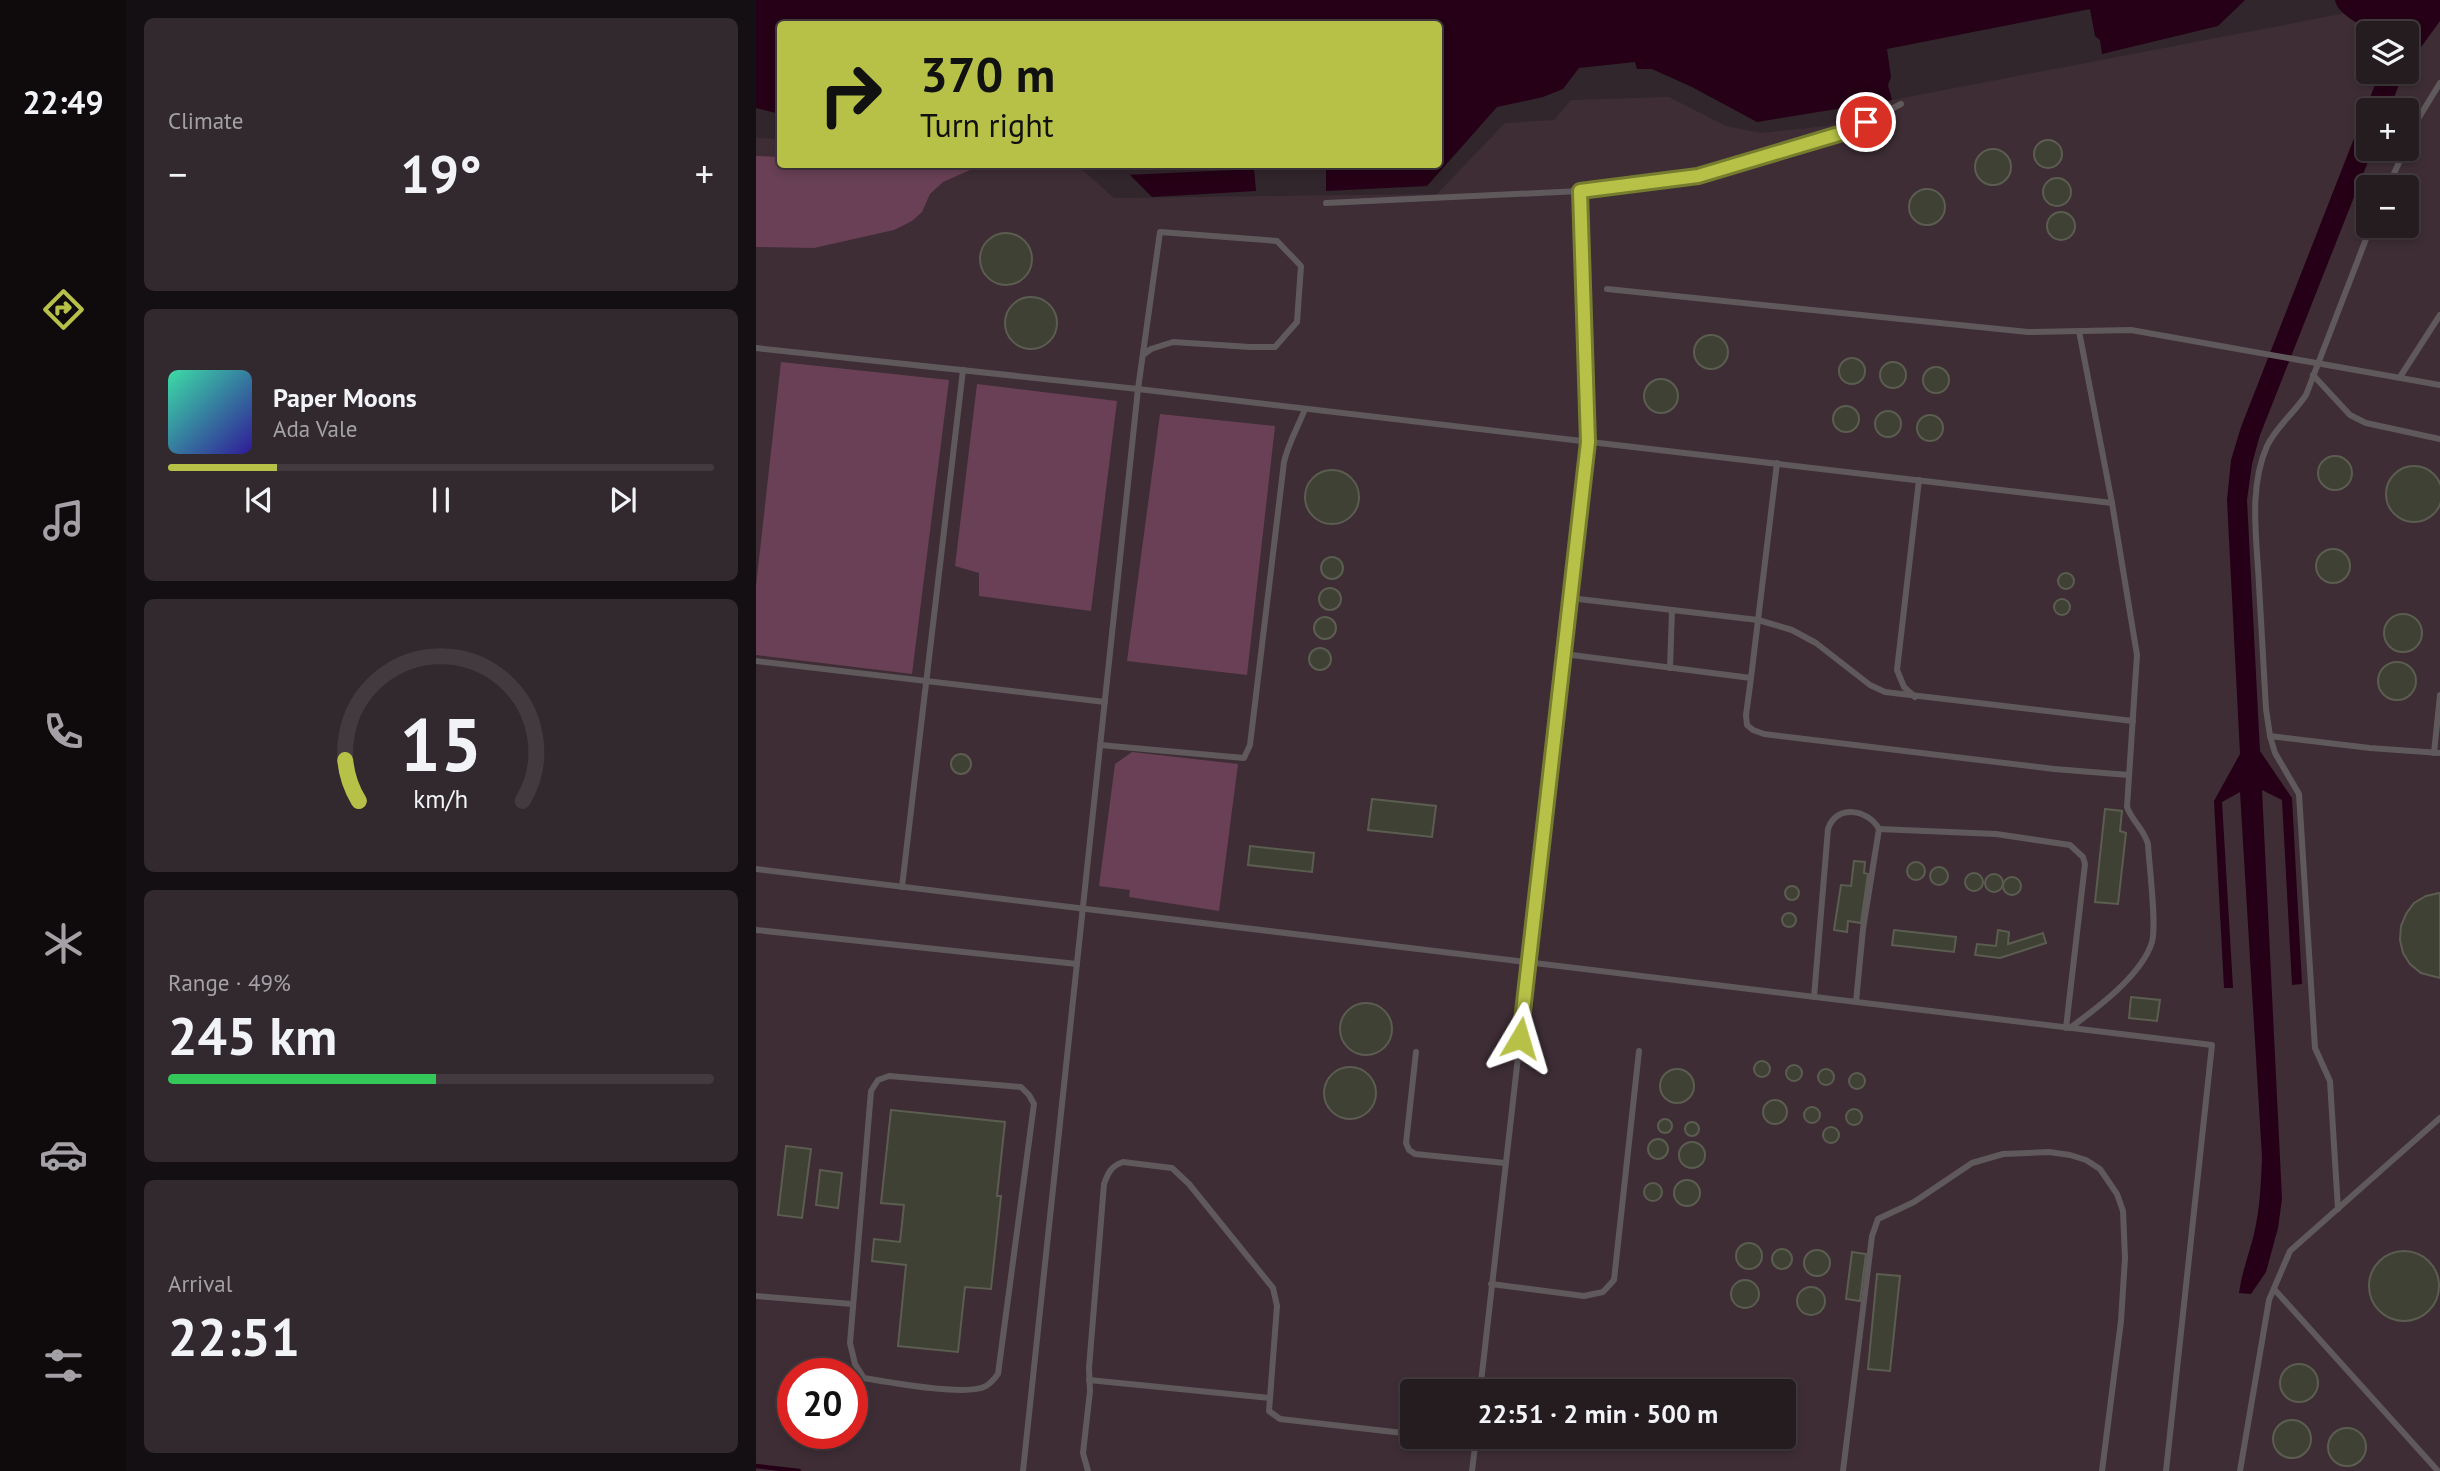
<!DOCTYPE html>
<html lang="en">
<head>
<meta charset="utf-8">
<style>
  body { margin:0; font-family:"PT Sans",sans-serif; background:#31292d; color:#f1f3f6; height:100vh; display:flex; flex-direction:column; font-size:26px; white-space:nowrap }
  * { box-sizing:border-box; margin:0 }
  p { font-size:23px; color:#a3a1a5 }
  .icon { flex:none; width:38px; height:38px; fill:none; stroke:currentColor; stroke-width:2; stroke-linecap:round; stroke-linejoin:round }
  .map { position:relative; flex:1; overflow:hidden }
  .side { display:flex; flex-direction:column; gap:18px; padding:18px; background:#140f12; width:630px }
  .side>* { flex:none }
  .guide { position:absolute; left:21px; top:21px; width:665px; height:147px; border-radius:7px; box-shadow:0 4px 10px #0003,0 0 0 2px #423a3e; background:#b7c148; color:#111; overflow:hidden }
  .fabs { position:absolute; left:1600px; top:21px; display:grid; gap:14px }
  .fabs a { display:grid; place-items:center; width:63px; height:63px; border-radius:7px; background:#251c20; box-shadow:0 4px 10px #0003,0 0 0 2px #423a3e; font-size:35px }
  .speed { position:absolute; left:21px; top:1358px; display:flex; gap:14px; font-size:35px; font-weight:700; text-align:center }
  .speed>* { display:grid; place-content:center; width:91px; height:91px; border-radius:50%; background:#251c20; box-shadow:0 4px 10px #0003,0 0 0 2px #423a3e; line-height:1 }
  .speed .limit { border:10px solid #d22; background:#fff; color:#111 }
  .pin { position:absolute; display:grid; place-items:center; width:60px; height:60px; color:#fff; margin:-30px; border:4px solid #fff; border-radius:50%; box-shadow:0 2px 7px #0007 }
  .me { position:absolute; width:77px; margin:-38px; rotate:7deg; stroke-linejoin:round; filter:drop-shadow(0 0 5px #0008) }
  .turn { display:flex; align-items:center; gap:24px; height:147px; padding:0 28px; font-size:32px }
  .turn .icon { width:91px; height:91px; stroke-width:2.5 }
  .turn b { display:block; font-size:49px; line-height:60px }
  .big { font-size:52px; font-weight:800; line-height:1.1 }
  .side .widget { flex:1; display:flex; flex-direction:column; justify-content:center; gap:10px; min-width:0; padding:0 24px; border-radius:10px; background:#31292d }
  .side .dial { align-items:center; gap:0 }
  .dial svg { height:182px; overflow:visible; fill:none; stroke:#423a3e; stroke-width:7; stroke-linecap:round; text-anchor:middle }
  .dial text { fill:#f1f3f6; stroke:none }
  .song { display:flex; align-items:center; gap:21px }
  .cover { width:84px; height:84px; border-radius:10px; background:linear-gradient(135deg,hsl(160 70% 55%),hsl(250 70% 35%)) }
  .played { height:7px; border-radius:4px; background:linear-gradient(90deg,#b7c148 20%,#423a3e 20%) }
  .keys { display:flex; justify-content:space-around; direction:ltr }
  .heat { display:flex; justify-content:space-between; align-items:center; font-size:38px; direction:ltr }
  .charge { height:10px; border-radius:5px; background:linear-gradient(90deg,#34c759 49%,#423a3e 0) }
  .trip { position:absolute; left:644px; top:1379px; width:396px; height:70px; border-radius:7px; background:#251c20; box-shadow:0 4px 10px #0003,0 0 0 2px #423a3e; font-weight:800; line-height:70px; text-align:center }
  main { display:flex; flex:1; min-height:0 }
  .tab-bar { display:flex; flex-direction:column; width:126px; justify-content:space-around; align-items:center; background:#0f0b0d; color:#a3a1a5 }
  .tab-bar .icon { width:49px; height:49px }
  .tab-bar .current { color:#b7c148 }
  .tab-bar b { font-size:32px; color:#f1f3f6 }
  .map>svg:first-child { display:block }
</style>
</head>
<body>
<main>
<nav class="tab-bar">
<b>22:49</b>
<svg class="icon current" aria-label="directions" viewBox="0 0 24 24"><path d="M12 3l9 9-9 9-9-9zM9 14v-3h6M13 9l2 2-2 2"/></svg>
<svg class="icon" aria-label="music" viewBox="0 0 24 24"><path d="M9 18V5l10-2v13"/><circle cx="6" cy="18" r="3"/><circle cx="16" cy="16" r="3"/></svg>
<svg class="icon" aria-label="phone" viewBox="0 0 24 24"><path d="M5 4h4l2 5-3 2q2 4 5 5l2-3 5 2v4C11 20 4 13 5 4z"/></svg>
<svg class="icon" aria-label="climate" viewBox="0 0 24 24"><path d="M12 3v18M4 7l16 10M4 17L20 7"/></svg>
<svg class="icon" aria-label="car" viewBox="0 0 24 24"><path d="M5 17H2v-5l4-1 3-4h7l3 4 3 1v5h-3M9 17h6M6 11h13"/><circle cx="7" cy="17" r="2"/><circle cx="17" cy="17" r="2"/></svg>
<svg class="icon" aria-label="filters" viewBox="0 0 24 24"><path d="M4 7h16M4 17h16"/><circle cx="9" cy="7" r="2"/><circle cx="15" cy="17" r="2"/></svg>
</nav>
<section class="side">
<div class="widget"><p>Climate</p>
<div class="heat"><a>−</a><b class="big">19°</b><a>+</a></div>
</div>
<div class="widget">
<div class="song"><i class="cover"></i><div><b>Paper Moons</b><p>Ada Vale</p></div></div>
<div class="played"></div>
<div class="keys"><svg class="icon" aria-label="previous" viewBox="0 0 24 24"><path d="M18 5L8 12l10 7zM5 5v14"/></svg><svg class="icon" aria-label="pause" viewBox="0 0 24 24"><path d="M8 5v14M16 5v14"/></svg><svg class="icon" aria-label="next" viewBox="0 0 24 24"><path d="M6 5l10 7-10 7zM19 5v14"/></svg></div>
</div>
<div class="widget dial"><svg viewBox="0 0 100 80">
<path d="M14 69A42 42 0 1 1 86 69"/>
<path d="M14 69A42 42 0 0 1 8 51" stroke="#b7c148"/>
<text x="50" y="56" font-size="32" font-weight="700">15</text>
<text x="50" y="72" font-size="11">km/h</text>
</svg></div>
<div class="widget"><p>Range · 49%</p><b class="big">245 km</b><div class="charge"></div></div>
<div class="widget"><p>Arrival</p><b class="big">22:51</b></div>
</section>
<div class="map">
<svg width="1684" height="1471" viewBox="0 0 1684 1471">
  <rect width="100%" height="100%" fill="#31262b"/>
  <path fill="#3e2d35" fill-rule="evenodd" d="M1658,0L1684,5V1471H0V138L24,139V164L321,165L358,198L681,194L749,123L798,120L815,100L913,97L970,126L1005,133L1071,126L1136,100ZM1612,33H1650V72H1612ZM1612,110H1650V149H1612ZM1612,187H1650V226H1612ZM37,1374H96V1433H37ZM656,1391H1027V1437H656Z"/>
  <g fill="#694055">
    <polygon points="0,156 24,157 24,164 129,164 214,170 187,182 174,194 166,212 156,221 138,230 58,248 0,247"/>
    <polygon points="25,362 193,380 156,674 0,655 0,586"/>
    <polygon points="221,384 361,401 335,611 223,596 223,573 199,566"/>
    <polygon points="404,414 519,426 491,675 371,661"/>
    <polygon points="376,752 482,764 463,911 373,897 374,890 343,886 359,764"/>
  </g>
  <g fill="#250016">
    <polygon points="0,0 1489,0 1462,26 1346,54 1344,40 1339,36 1334,9 1131,49 1135,77 1132,85 1136,100 1001,122 936,87 896,69 881,69 879,62 823,68 807,89 787,97 741,107 671,186 570,191 570,165 498,169 500,191 396,197 364,165 682,164 682,24 24,24 24,114 0,108"/>
    <path d="M1579,0H1684V21L1650,68V33H1614C1604,23 1581,14 1579,0Z"/>
    <path d="M1624,72H1648L1633,110H1612V149H1617L1504,435L1496,464L1491,500L1504,751L1536,798L1546,984L1536,985L1526,800L1506,790L1526,1199L1522,1228L1510,1272L1495,1294L1483,1293C1486,1272 1493,1254 1498,1234C1504,1209 1505,1183 1506,1157L1484,792L1466,802L1477,988H1468L1458,801L1484,754L1471,500L1475,460L1485,427Z"/>
  </g>
  <polygon fill="#31262b" points="360,165 360,164 588,165 370,175"/>
  <g fill="none" stroke-linecap="round" stroke-linejoin="round">
    <polyline stroke="#250016" stroke-width="4.5" points="0,1466 43,1471"/>
  </g>
  <g fill="#3f4135" stroke="#5b5d50" stroke-width="2">
    <circle cx="1292" cy="154" r="14"/>
    <circle cx="1237" cy="167" r="18"/>
    <circle cx="1301" cy="192" r="14"/>
    <circle cx="1171" cy="207" r="18"/>
    <circle cx="1305" cy="226" r="14"/>
    <circle cx="250" cy="259" r="26"/>
    <circle cx="275" cy="323" r="26"/>
    <circle cx="955" cy="352" r="17"/>
    <circle cx="1096" cy="371" r="13"/>
    <circle cx="1137" cy="375" r="13"/>
    <circle cx="1180" cy="380" r="13"/>
    <circle cx="905" cy="396" r="17"/>
    <circle cx="1090" cy="419" r="13"/>
    <circle cx="1132" cy="424" r="13"/>
    <circle cx="1174" cy="428" r="13"/>
    <circle cx="1579" cy="473" r="17"/>
    <circle cx="1658" cy="494" r="28"/>
    <circle cx="576" cy="497" r="27"/>
    <circle cx="1577" cy="566" r="17"/>
    <circle cx="576" cy="568" r="11"/>
    <circle cx="1310" cy="581" r="8"/>
    <circle cx="574" cy="599" r="11"/>
    <circle cx="1306" cy="607" r="8"/>
    <circle cx="1647" cy="633" r="19"/>
    <circle cx="569" cy="628" r="11"/>
    <circle cx="564" cy="659" r="11"/>
    <circle cx="1641" cy="681" r="19"/>
    <circle cx="205" cy="764" r="10"/>
    <polygon points="616,799 680,806 676,837 612,830"/>
    <polygon points="1349,809 1366,811 1364,831 1370,833 1362,904 1339,902"/>
    <polygon points="494,846 558,853 556,872 492,865"/>
    <polygon points="1098,861 1109,862 1108,873 1112,874 1105,923 1092,921 1091,932 1078,930 1085,885 1095,886"/>
    <circle cx="1160" cy="871" r="9"/>
    <circle cx="1183" cy="876" r="9"/>
    <circle cx="1218" cy="882" r="9"/>
    <circle cx="1238" cy="883" r="9"/>
    <circle cx="1256" cy="886" r="9"/>
    <circle cx="1036" cy="893" r="7"/>
    <polygon points="1683,893 1684,893 1684,978 1665,973 1654,964 1647,953 1644,940 1645,926 1650,914 1658,903 1670,896"/>
    <circle cx="1033" cy="920" r="7"/>
    <polygon points="1138,930 1200,937 1198,952 1136,945"/>
    <polygon points="1242,930 1253,932 1252,944 1287,933 1290,943 1244,958 1219,955 1221,944 1240,946"/>
    <polygon points="1375,997 1404,1000 1401,1021 1373,1018"/>
    <circle cx="610" cy="1029" r="26"/>
    <circle cx="1006" cy="1069" r="8"/>
    <circle cx="1038" cy="1073" r="8"/>
    <circle cx="594" cy="1093" r="26"/>
    <circle cx="921" cy="1086" r="17"/>
    <circle cx="1070" cy="1077" r="8"/>
    <circle cx="1101" cy="1081" r="8"/>
    <circle cx="1019" cy="1112" r="12"/>
    <circle cx="1056" cy="1115" r="8"/>
    <circle cx="1098" cy="1117" r="8"/>
    <polygon points="135,1110 249,1122 241,1196 245,1196 235,1289 209,1287 202,1352 142,1346 150,1265 116,1261 118,1239 144,1242 148,1205 125,1203"/>
    <circle cx="909" cy="1126" r="7"/>
    <circle cx="936" cy="1129" r="7"/>
    <circle cx="1075" cy="1135" r="8"/>
    <circle cx="902" cy="1149" r="10"/>
    <circle cx="936" cy="1155" r="13"/>
    <polygon points="30,1146 55,1149 46,1218 22,1215"/>
    <polygon points="64,1170 86,1173 82,1208 60,1205"/>
    <circle cx="931" cy="1193" r="13"/>
    <circle cx="897" cy="1192" r="9"/>
    <circle cx="993" cy="1256" r="13"/>
    <circle cx="1026" cy="1259" r="10"/>
    <circle cx="1061" cy="1263" r="13"/>
    <circle cx="1648" cy="1286" r="35"/>
    <polygon points="1096,1252 1110,1254 1104,1301 1090,1299"/>
    <polygon points="1121,1274 1144,1276 1134,1371 1112,1369"/>
    <circle cx="989" cy="1294" r="14"/>
    <circle cx="1055" cy="1301" r="14"/>
    <circle cx="1543" cy="1383" r="19"/>
    <circle cx="1536" cy="1439" r="19"/>
    <circle cx="1591" cy="1447" r="19"/>
  </g>
  <g fill="none" stroke-linecap="round" stroke-linejoin="round">
    <g stroke="#5f595c" stroke-width="6">
      <polyline points="1650,146 1662,119 1684,83"/>
      <polyline points="1632,187 1649,149"/>
      <polyline points="570,203 824,191 941,176 1093,131 1145,104"/>
      <polyline points="851,289 1272,332 1375,330 1684,385"/>
      <polyline points="0,348 382,389 1356,503"/>
      <polyline points="1557,375 1594,415 1610,423 1684,439"/>
      <polyline points="1644,377 1684,315"/>
      <polyline points="814,598 1002,620 1036,630 1060,643 1114,685 1129,692 1377,721"/>
      <polyline points="808,654 995,678 1021,463"/>
      <polyline points="0,661 349,702"/>
      <polyline points="914,668 916,610"/>
      <polyline points="995,678 990,715 991,725 997,730 1008,734 1298,769 1373,775"/>
      <polyline points="1159,697 1148,687 1141,670 1163,480"/>
      <polyline points="1514,736 1614,748 1684,753"/>
      <path d="M344,745L488,758L494,745L528,462C532,444 542,427 549,409"/>
      <polyline points="1678,753 1684,695"/>
      <polyline points="1123,829 1240,834 1314,845 1327,857 1329,864 1310,1028"/>
      <polyline points="0,869 1456,1045 1410,1471"/>
      <polyline points="146,887 207,370"/>
      <polyline points="0,930 321,964"/>
      <path d="M1058,997L1072,829C1080,804 1112,809 1123,829L1107,929L1100,1002"/>
      <path d="M1314,1028C1341,1008 1386,975 1396,942C1401,925 1393,865 1392,844C1388,829 1376,821 1371,807L1381,655L1356,503L1323,331"/>
      <polyline points="660,1052 650,1143 653,1150 659,1154 749,1163"/>
      <path d="M133,1076L265,1087L273,1095L278,1104L242,1374C239,1378 235,1383 230,1386C212,1397 132,1382 108,1378L99,1364L94,1343L115,1091L122,1080Z"/>
      <path d="M1582,1209L1574,1081L1559,1048L1543,794L1519,753L1514,736L1510,709C1508,668 1505,626 1503,585C1501,540 1492,489 1511,446C1520,427 1538,413 1550,395L1615,226"/>
      <polyline points="735,1284 828,1296 847,1292 858,1280 883,1051"/>
      <polyline points="1518,1289 1682,1471"/>
      <polyline points="0,1296 96,1304"/>
      <polyline points="333,1380 514,1398"/>
      <polyline points="724,1391 832,442 824,191"/>
      <polyline points="681,1437 719,1441"/>
      <polyline points="267,1471 382,389 404,232 521,241 545,266 541,322 519,347 494,347 417,342 395,349 387,355"/>
      <path d="M332,1471L327,1453L334,1391L333,1368L348,1184C352,1173 355,1166 367,1162L416,1168L433,1184L517,1288L521,1306L513,1411L524,1419L656,1434"/>
      <polyline points="716,1471 720,1438"/>
      <polyline points="1087,1471 1116,1236 1122,1219 1158,1202 1216,1163 1247,1154 1293,1152 1314,1155 1330,1160 1344,1169 1361,1194 1367,1211 1369,1258 1365,1321 1346,1471"/>
      <polyline points="1484,1471 1513,1300 1534,1251 1684,1118"/>
    </g>
  </g>
  <g fill="none" stroke-linecap="round" stroke-linejoin="round">
    <g stroke="#777d2f" stroke-width="18">
      <polyline id="route" points="764,1038 832,442 824,191 942,176 1093,131 1110,122"/>
    </g>
    <use href="#route" stroke="#b7c148" stroke-width="12"/>
  </g>
</svg>
<div class="fabs">
<a><svg class="icon" aria-label="layers" viewBox="0 0 24 24"><path d="M12 4l9 5-9 5-9-5zM3 14l9 5 9-5"/></svg></a>
<a>+</a>
<a>−</a>
</div>
<div class="speed"><div class="limit">20</div></div>
<div class="pin" style="left:1110px;top:122px;background:#d93025"><svg class="icon" aria-label="arrive" viewBox="0 0 24 24"><path d="M6 21V4h12l-3 4 3 4H6"/></svg></div>
<svg class="me" style="left:764px;top:1038px" viewBox="-20 -20 40 40"><path d="M0-17L14 15 0 8-14 15z" fill="#b7c148" stroke="#fff" stroke-width="4"/></svg>
<div class="trip">22:51 · 2 min · 500 m</div>
<div class="guide">
<div class="turn"><svg class="icon" aria-label="right" viewBox="0 0 24 24"><path d="M7 20v-9h11M14 6l5 5-5 5"/></svg><div><b>370 m</b>Turn right</div></div>
</div>
</div>
</main>
</body>
</html>
